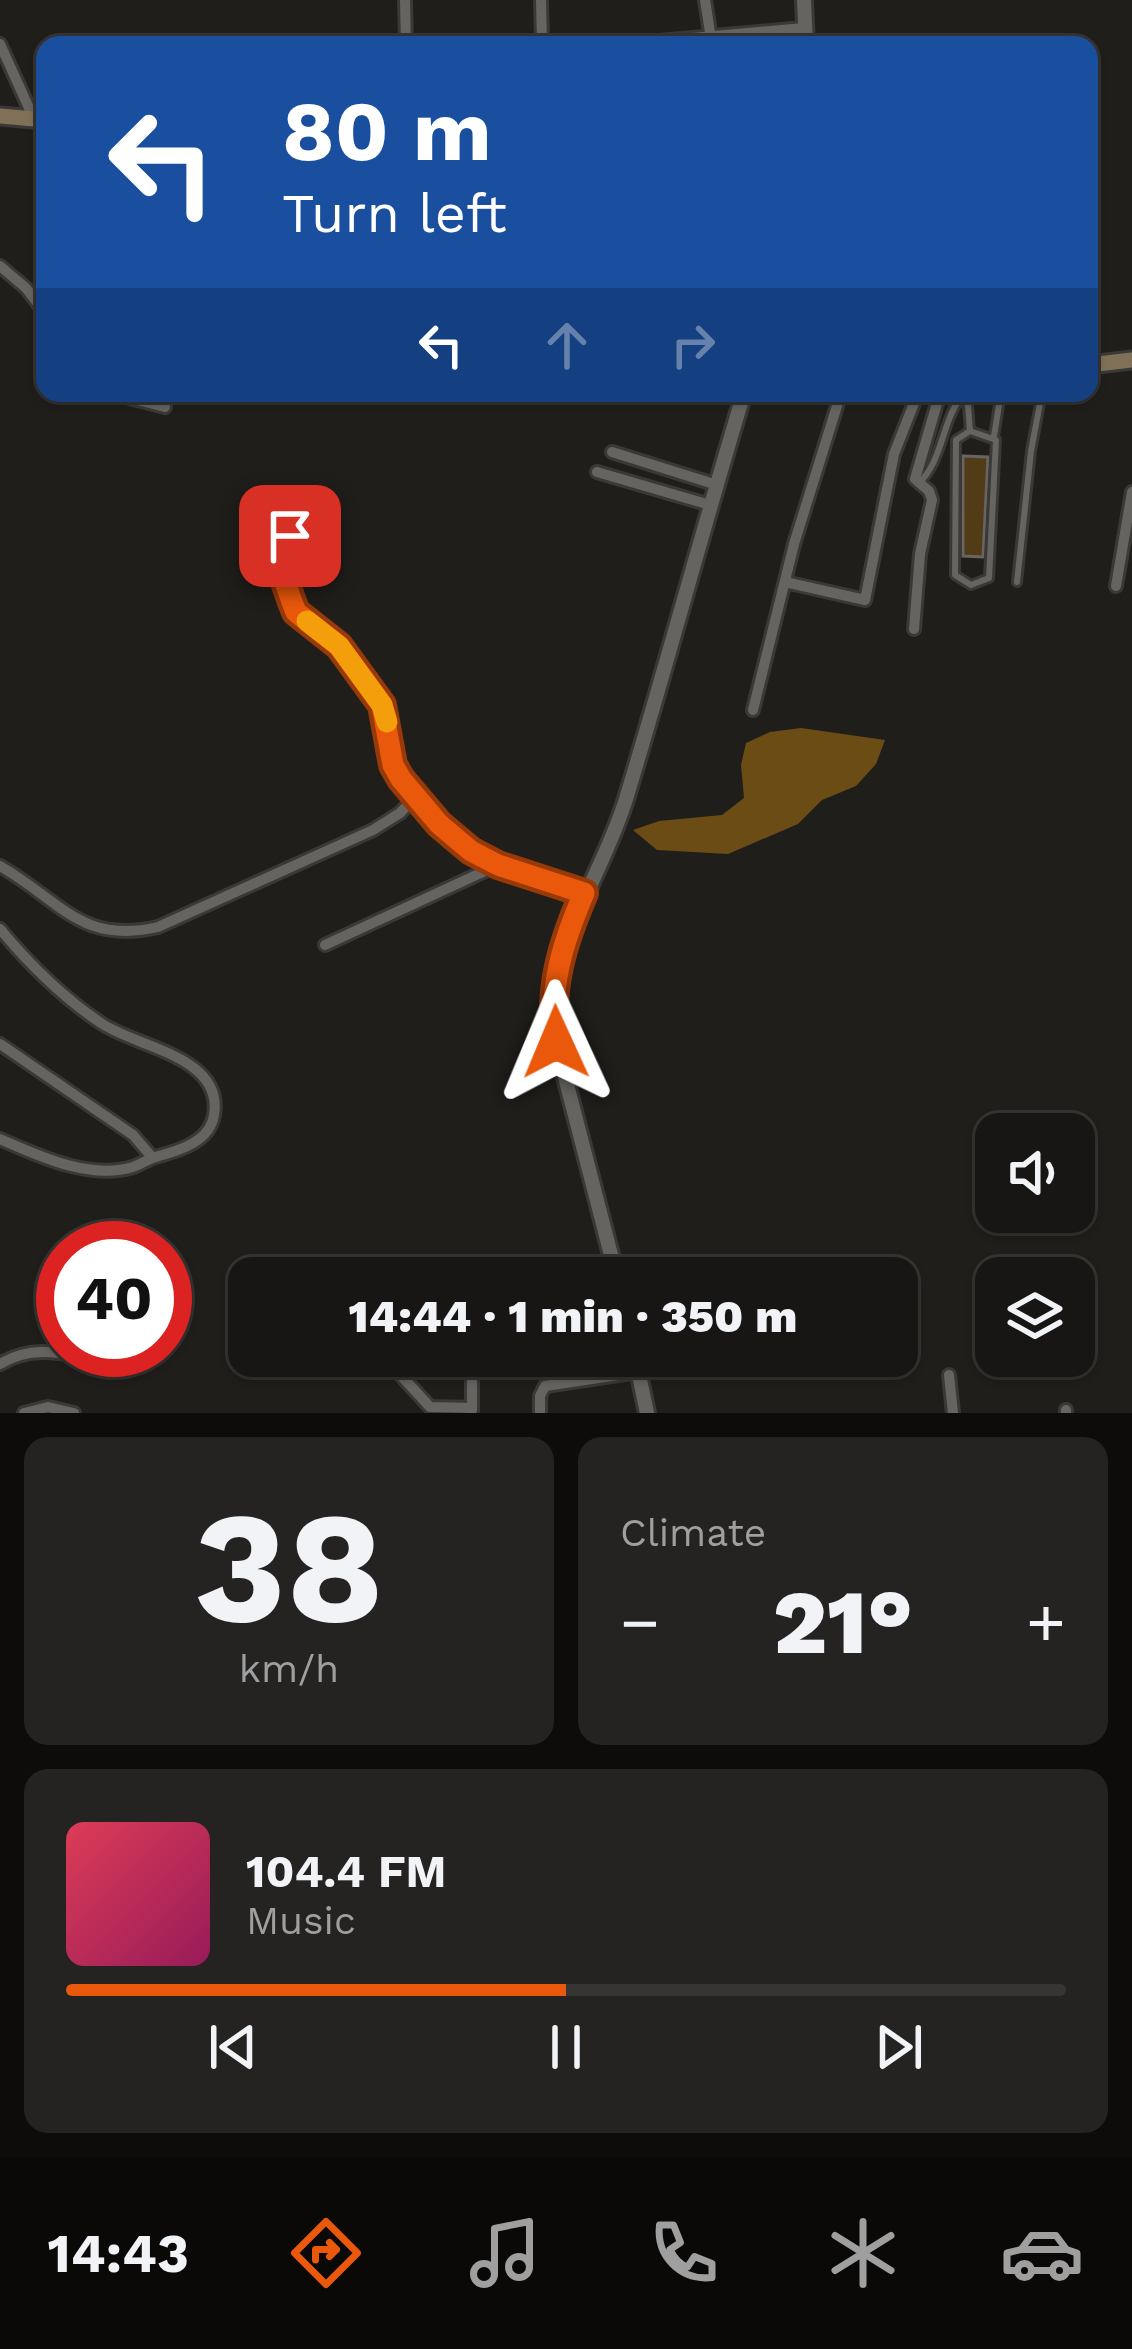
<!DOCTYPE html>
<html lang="en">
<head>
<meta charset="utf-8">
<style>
  body { margin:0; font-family:"Work Sans",sans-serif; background:#252322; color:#f1f3f6; height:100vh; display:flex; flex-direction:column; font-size:45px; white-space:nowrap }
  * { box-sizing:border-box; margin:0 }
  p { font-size:39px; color:#9f9fa0 }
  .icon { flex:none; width:66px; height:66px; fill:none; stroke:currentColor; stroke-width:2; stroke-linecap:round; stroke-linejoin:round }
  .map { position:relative; height:1413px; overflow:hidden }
  .drawer { display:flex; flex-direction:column; gap:24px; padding:24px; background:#0d0c0b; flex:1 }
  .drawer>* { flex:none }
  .hud { position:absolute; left:36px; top:36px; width:1062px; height:366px; border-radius:24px; box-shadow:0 3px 9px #0004,0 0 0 3px #363534; background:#1a4fa0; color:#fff; overflow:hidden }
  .buttons { position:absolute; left:975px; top:1113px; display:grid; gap:24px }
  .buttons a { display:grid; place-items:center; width:120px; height:120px; border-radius:24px; background:#181614; box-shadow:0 3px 9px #0004,0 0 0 3px #363534; font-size:60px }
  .speed { position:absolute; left:36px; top:1221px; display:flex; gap:24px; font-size:60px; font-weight:700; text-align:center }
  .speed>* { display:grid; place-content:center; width:156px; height:156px; border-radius:50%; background:#181614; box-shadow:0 3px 9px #0004,0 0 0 3px #363534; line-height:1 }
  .speed .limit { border:18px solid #d22; background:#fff; color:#111 }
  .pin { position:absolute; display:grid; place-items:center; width:102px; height:102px; color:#fff; margin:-51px; border-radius:24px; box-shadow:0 6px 18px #0006 }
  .me { position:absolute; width:132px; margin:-66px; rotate:359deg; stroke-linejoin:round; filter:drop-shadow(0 0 9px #0008) }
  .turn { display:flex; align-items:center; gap:42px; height:252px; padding:0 48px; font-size:54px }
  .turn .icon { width:156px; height:156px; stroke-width:2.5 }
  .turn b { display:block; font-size:84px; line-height:102px }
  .lanes { display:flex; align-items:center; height:114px; padding:0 48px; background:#0003; justify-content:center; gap:60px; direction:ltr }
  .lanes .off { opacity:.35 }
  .big { font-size:90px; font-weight:800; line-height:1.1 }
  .drawer .widget { flex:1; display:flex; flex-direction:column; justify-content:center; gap:18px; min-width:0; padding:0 42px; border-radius:24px; background:#252322 }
  .drawer .dial { align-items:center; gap:0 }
  .dial b { font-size:156px; line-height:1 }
  .song { display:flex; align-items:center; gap:36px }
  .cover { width:144px; height:144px; border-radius:18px; background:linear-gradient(135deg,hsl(350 70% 55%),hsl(330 70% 35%)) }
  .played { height:12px; border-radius:6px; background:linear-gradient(90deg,#ea580c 50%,#363534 50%) }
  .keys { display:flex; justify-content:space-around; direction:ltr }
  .heat { display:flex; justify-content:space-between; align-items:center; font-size:66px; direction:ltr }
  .drawer .tiles { flex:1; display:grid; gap:24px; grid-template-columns:1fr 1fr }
  .widget:last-child { grid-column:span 2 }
  .trip { position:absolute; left:228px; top:1257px; width:690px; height:120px; border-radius:24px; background:#181614; box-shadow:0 3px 9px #0004,0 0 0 3px #363534; font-weight:800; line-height:120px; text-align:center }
  .tab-bar { display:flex; height:192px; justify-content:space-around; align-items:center; background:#0a0908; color:#9f9fa0 }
  .tab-bar .icon { width:84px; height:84px }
  .tab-bar .current { color:#ea580c }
  .tab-bar b { font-size:54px; color:#f1f3f6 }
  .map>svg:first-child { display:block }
</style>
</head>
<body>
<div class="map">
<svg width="1132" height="1413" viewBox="0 0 1132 1413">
  <rect width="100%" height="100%" fill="#201e1b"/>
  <polygon fill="#6a4c14" points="801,728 885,740 876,764 856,786 822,800 798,824 728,854 657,850 633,830 659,821 722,815 744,798 741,765 746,743 770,732"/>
  <polygon fill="#523c17" stroke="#676461" stroke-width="3" points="963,456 988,457 983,557 963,556"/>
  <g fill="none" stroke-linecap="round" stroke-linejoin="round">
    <g stroke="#3a3937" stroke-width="12">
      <g id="service">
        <polyline points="967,393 970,431"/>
        <polyline points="970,393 989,397 997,393"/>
        <polygon points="970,431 996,440 989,578 971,585 955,575 956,440"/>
        <polyline points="994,436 1001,393"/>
        <path d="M918,484C945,459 941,417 965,393"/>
        <polyline points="1017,582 1031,451 1042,393"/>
      </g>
    </g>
    <g stroke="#3a3937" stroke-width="16">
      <g id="minor">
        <polyline points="405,0 406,45"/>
        <polyline points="541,0 542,43"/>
        <polyline points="705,0 712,45"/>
        <polyline points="406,41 626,44 804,28"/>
        <polyline points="0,44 34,119"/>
        <polyline points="0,266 26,288 45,313"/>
        <polyline points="110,393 165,407"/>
        <polyline points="612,452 717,485"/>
        <polyline points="597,472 710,505"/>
        <polyline points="286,500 290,536 286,585 292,602 296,612 339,646 382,705 393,765 416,796"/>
        <polyline points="785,582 865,600 894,454 918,393"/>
        <polyline points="1116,586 1132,492"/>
        <polyline points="914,629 920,554 932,500 929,491 915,479 940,393"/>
        <polyline points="753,710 794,544 841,393"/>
        <path d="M0,866C60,900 81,945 158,927L373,830L400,813L416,796L471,851L498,865L584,893"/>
        <path d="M0,929C30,965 62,997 101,1023C135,1047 224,1056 214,1115C210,1141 181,1150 159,1156C149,1158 142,1164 133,1167C89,1180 39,1156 0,1139"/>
        <polyline points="325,945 498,865"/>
        <polyline points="0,1044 133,1135 152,1157"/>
        <polyline points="383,1356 430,1407 472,1408"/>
        <path d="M0,1364C32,1345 61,1353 97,1359"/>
        <polyline points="949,1375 953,1413"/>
        <polyline points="472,1410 472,1382"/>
        <polyline points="1066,1410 1066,1413"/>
        <polyline points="24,1413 48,1407 74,1413"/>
        <polyline points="540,1413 540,1396 545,1386 638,1372"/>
      </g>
    </g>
    <g stroke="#3a3937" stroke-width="20">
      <g id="tertiary">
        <polyline points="804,0 806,45"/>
        <path d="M617,1278L556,1042C543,949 600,883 626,799C667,664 703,528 744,393"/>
        <polyline points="635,1356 647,1413"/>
      </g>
    </g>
    <g stroke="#3a3937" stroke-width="21">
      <g id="secondary">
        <polyline points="0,116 45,120"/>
        <polyline points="1089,365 1132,360"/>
      </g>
    </g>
    <use href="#service" stroke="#666460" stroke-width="6"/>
    <use href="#minor" stroke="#666460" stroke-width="10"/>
    <use href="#tertiary" stroke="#666460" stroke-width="14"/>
    <use href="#secondary" stroke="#7f7057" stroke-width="15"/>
  </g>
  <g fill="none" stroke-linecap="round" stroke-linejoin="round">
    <g stroke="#983908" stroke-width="30">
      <path id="route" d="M290,536L286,585L292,602L296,612L339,646L382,705L393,765L401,779L439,824L471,851L498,865L584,893C563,942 548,988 556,1042"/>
    </g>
    <use href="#route" stroke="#ea580c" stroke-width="21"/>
    <polyline stroke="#f59e0b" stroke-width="21" points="307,621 339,646 382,705 387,722"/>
  </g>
</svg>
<div class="buttons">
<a><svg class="icon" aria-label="sound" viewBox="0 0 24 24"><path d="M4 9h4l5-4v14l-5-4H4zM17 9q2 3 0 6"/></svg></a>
<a><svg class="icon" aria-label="layers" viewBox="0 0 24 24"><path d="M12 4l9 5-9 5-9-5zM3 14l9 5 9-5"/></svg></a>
</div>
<div class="speed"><div class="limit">40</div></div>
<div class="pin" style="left:290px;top:536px;background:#d93025"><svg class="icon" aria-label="arrive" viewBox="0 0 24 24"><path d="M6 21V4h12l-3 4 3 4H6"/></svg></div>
<svg class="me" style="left:556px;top:1042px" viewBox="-20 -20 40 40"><path d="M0-17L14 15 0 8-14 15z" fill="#ea580c" stroke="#fff" stroke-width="4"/></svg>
<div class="trip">14:44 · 1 min · 350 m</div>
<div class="hud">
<div class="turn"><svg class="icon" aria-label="left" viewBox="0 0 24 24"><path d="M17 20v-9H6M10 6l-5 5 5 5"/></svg><div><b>80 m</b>Turn left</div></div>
<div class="lanes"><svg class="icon" aria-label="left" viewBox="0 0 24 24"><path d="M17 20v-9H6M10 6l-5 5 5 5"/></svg><svg class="icon off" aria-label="ahead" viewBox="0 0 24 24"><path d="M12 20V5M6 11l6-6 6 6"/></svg><svg class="icon off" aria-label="right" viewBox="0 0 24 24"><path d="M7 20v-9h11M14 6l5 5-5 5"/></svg></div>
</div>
</div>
<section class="drawer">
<div class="tiles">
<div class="widget dial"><b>38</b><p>km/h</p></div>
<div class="widget"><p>Climate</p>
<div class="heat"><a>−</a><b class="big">21°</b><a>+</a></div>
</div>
<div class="widget">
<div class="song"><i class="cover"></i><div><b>104.4 FM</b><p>Music</p></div></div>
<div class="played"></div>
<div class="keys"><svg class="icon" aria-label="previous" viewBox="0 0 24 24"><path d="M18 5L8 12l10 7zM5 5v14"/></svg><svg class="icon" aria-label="pause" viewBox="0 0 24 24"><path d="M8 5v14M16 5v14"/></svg><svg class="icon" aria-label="next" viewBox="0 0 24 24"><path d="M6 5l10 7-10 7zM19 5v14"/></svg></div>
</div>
</div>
</section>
<nav class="tab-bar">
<b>14:43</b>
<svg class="icon current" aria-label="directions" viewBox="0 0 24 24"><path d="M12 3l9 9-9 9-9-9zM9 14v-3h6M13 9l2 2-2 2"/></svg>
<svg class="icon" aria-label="music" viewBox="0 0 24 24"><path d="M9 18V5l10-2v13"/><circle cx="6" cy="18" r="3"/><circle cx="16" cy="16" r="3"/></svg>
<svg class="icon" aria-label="phone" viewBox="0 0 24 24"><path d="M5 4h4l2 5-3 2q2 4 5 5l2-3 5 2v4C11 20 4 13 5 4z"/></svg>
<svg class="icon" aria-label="climate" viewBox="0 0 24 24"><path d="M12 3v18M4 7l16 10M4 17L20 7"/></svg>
<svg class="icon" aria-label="car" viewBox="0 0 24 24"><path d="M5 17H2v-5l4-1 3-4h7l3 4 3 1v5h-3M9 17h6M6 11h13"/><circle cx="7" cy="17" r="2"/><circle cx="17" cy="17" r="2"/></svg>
</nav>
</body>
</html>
